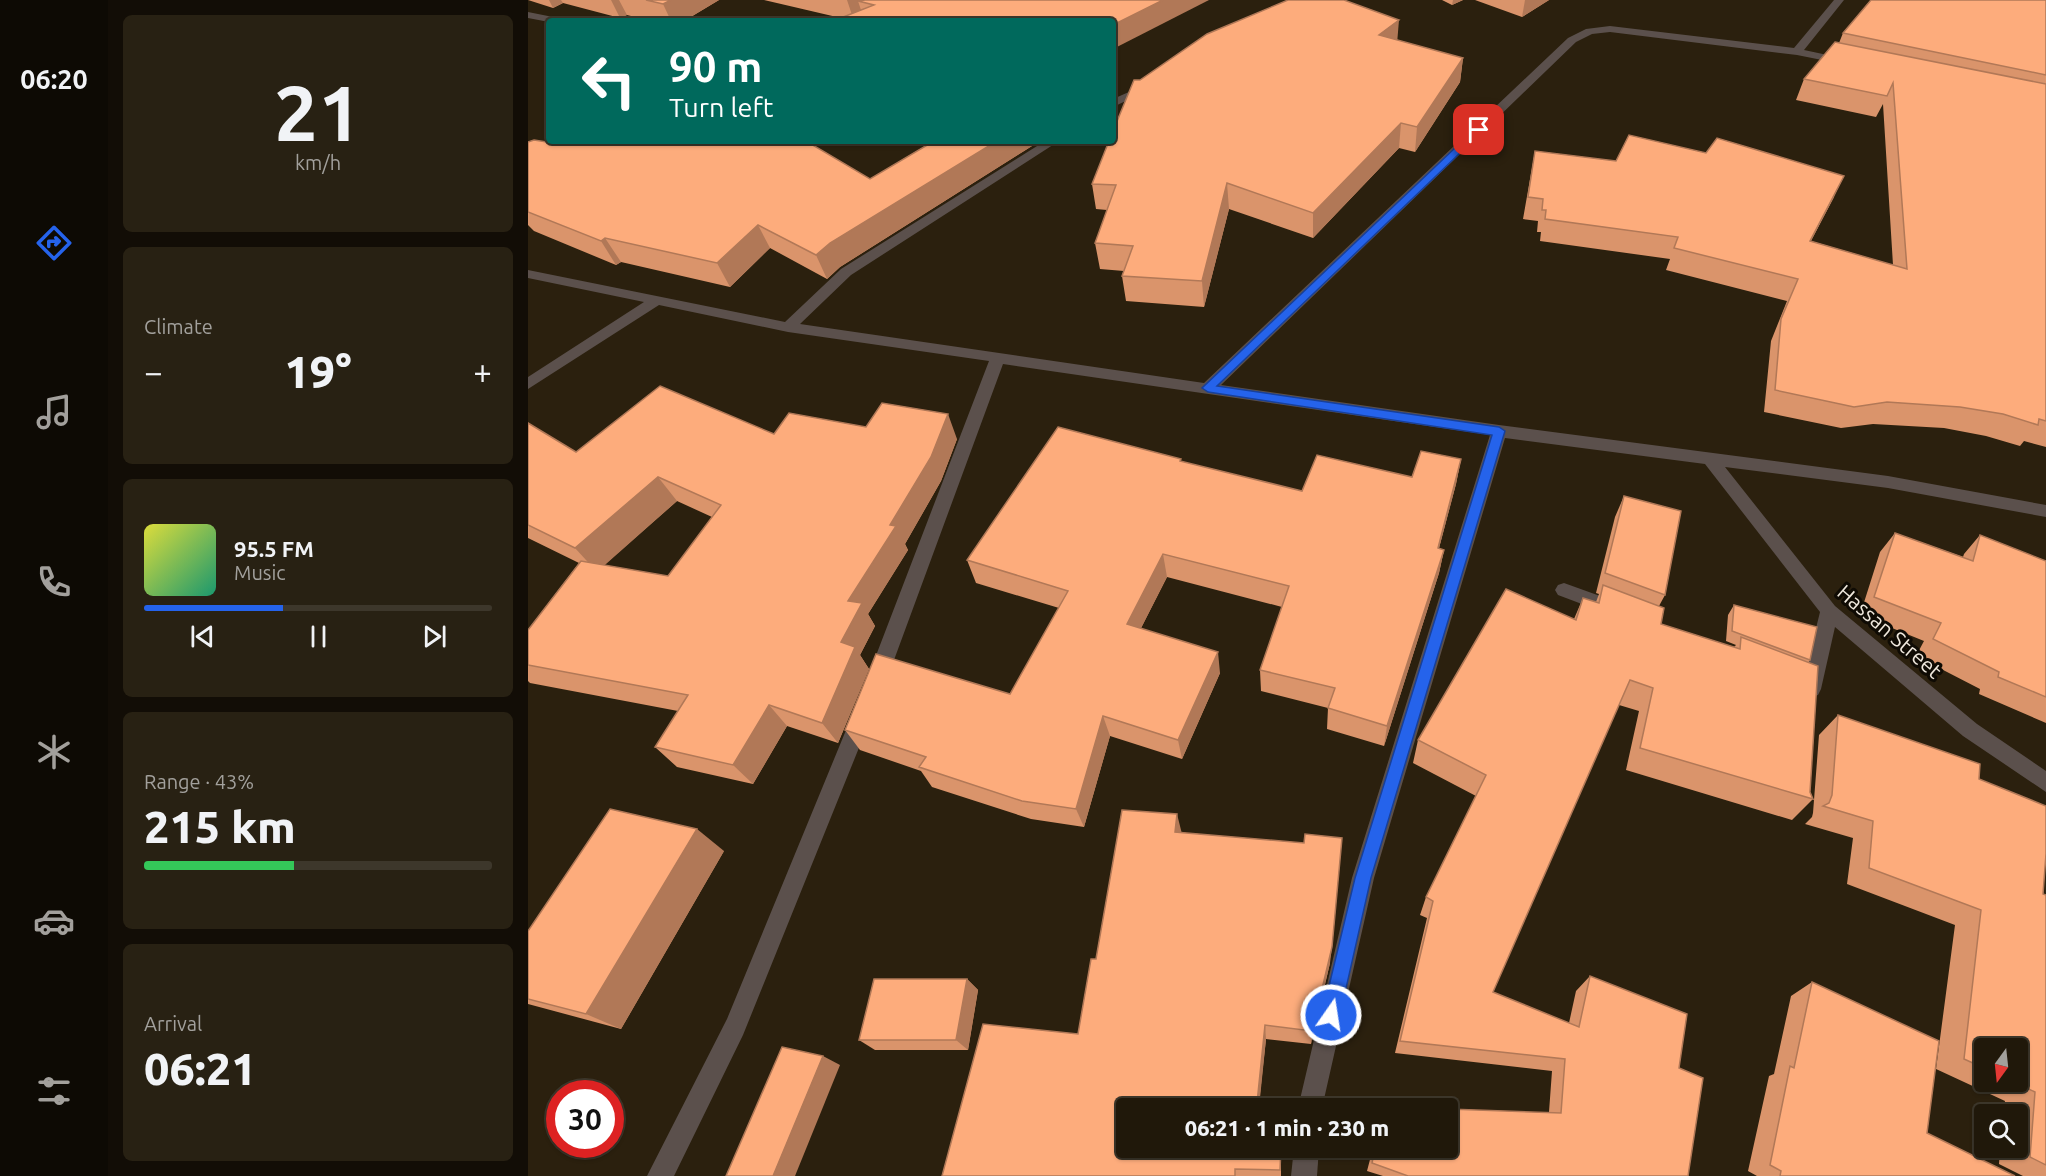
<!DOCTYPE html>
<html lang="en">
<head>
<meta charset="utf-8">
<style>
  body { margin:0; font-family:Ubuntu,sans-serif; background:#282113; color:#f1f3f6; height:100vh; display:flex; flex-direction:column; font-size:22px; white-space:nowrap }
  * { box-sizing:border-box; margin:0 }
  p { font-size:20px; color:#a2a09c }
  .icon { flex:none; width:33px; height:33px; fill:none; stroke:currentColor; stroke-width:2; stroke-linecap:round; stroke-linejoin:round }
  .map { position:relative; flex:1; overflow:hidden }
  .panel { display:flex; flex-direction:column; gap:15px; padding:15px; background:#120d06; width:420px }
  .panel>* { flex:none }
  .banner { position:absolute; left:18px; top:18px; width:570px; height:126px; border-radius:6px; box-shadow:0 2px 4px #0004,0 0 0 2px #3d372b; background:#00695c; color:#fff; overflow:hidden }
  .needle { width:39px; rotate:195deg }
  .buttons { position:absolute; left:1446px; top:1038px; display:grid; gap:12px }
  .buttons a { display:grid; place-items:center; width:54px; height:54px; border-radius:6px; background:#20180a; box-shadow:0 2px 4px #0004,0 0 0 2px #3d372b; font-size:30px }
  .speed { position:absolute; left:18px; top:1080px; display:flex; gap:12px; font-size:30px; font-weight:700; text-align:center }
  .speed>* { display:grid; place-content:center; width:78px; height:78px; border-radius:50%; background:#20180a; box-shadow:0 2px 4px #0004,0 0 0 2px #3d372b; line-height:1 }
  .speed .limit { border:9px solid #d22; background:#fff; color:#111 }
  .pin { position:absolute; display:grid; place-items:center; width:51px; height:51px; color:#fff; margin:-26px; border-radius:12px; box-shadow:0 3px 9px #0006 }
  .me { position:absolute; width:66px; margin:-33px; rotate:13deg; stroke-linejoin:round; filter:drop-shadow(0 0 4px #0008) }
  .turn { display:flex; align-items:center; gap:21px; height:126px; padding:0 24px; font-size:27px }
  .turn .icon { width:78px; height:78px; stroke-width:2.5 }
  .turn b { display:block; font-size:42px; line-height:51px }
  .big { font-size:45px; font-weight:800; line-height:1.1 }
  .panel .tile { flex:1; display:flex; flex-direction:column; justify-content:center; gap:9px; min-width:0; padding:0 21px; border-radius:9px; background:#282113 }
  .panel .dial { align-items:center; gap:0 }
  .dial b { font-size:78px; line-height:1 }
  .song { display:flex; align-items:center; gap:18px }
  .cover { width:72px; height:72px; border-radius:9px; background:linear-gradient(135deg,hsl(60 70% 55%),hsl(160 70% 35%)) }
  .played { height:6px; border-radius:3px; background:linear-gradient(90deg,#2563eb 40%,#3d372b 40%) }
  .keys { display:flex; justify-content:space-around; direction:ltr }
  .heat { display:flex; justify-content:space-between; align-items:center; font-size:33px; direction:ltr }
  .charge { height:9px; border-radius:4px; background:linear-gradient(90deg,#34c759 43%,#3d372b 0) }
  .trip { position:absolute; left:588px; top:1098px; width:342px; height:60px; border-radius:6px; background:#20180a; box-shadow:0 2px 4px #0004,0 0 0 2px #3d372b; font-weight:800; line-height:60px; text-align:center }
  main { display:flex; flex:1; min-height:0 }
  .tabs { display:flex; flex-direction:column; width:108px; justify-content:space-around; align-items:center; background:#0d0a04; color:#a2a09c }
  .tabs .icon { width:42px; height:42px }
  .tabs .selected { color:#2563eb }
  .tabs b { font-size:27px; color:#f1f3f6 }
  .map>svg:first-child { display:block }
</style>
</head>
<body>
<main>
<nav class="tabs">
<b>06:20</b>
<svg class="icon selected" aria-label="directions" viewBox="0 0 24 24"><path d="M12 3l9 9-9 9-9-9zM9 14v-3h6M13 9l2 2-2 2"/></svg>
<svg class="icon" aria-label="music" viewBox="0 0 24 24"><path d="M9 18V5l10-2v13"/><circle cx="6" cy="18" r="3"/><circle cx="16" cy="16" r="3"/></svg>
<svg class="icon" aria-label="phone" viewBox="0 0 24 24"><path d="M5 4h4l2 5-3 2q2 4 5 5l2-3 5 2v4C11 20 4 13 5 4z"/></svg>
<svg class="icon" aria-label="climate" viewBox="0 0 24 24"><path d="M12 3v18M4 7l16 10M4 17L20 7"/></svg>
<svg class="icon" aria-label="car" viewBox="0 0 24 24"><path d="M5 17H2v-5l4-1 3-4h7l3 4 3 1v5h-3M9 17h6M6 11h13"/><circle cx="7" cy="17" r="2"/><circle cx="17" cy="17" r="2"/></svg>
<svg class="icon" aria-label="filters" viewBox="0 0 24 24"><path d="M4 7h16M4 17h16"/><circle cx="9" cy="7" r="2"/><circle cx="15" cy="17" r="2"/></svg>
</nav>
<section class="panel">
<div class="tile dial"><b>21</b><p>km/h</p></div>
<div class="tile"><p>Climate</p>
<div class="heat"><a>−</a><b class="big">19°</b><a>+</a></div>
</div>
<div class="tile">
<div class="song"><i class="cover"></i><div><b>95.5 FM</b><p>Music</p></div></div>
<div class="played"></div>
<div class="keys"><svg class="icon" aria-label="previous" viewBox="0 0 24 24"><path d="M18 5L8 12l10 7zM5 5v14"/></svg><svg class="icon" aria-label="pause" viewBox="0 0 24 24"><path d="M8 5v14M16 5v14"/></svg><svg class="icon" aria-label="next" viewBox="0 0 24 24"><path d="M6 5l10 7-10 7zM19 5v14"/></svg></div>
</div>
<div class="tile"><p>Range · 43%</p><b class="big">215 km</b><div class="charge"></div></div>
<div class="tile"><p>Arrival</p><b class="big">06:21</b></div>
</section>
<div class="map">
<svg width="1518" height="1176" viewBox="0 0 1518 1176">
  <rect width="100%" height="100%" fill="#2b200e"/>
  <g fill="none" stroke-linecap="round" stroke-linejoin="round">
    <g fill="#5b504c" fill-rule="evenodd">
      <polygon points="1306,0 1316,0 1276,50 1323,60 1323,64 1319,65 1269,55 1082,32 1064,34 1048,42 693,385 971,425 1360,476 1518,505 1518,517 1360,488 1197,467 1307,606 1449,724 1518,771 1518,792 1435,736 1307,627 1293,689 1290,695 1283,697 1276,695 1273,689 1292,612 1177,464 977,438 846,878 794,1108 770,1108 824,878 962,435 475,364 359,679 356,685 349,687 342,685 339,679 461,361 260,332 131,305 0,389 0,377 116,302 0,278 0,270 257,322 313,269 517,141 531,141 323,275 272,324 676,383 1040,38 1058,29 1082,26 1266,48"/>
      <polygon points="0,12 35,19 36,21 21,22 0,18"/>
      <polygon points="619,84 625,87 623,89 585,107 585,99"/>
      <polygon points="1036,583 1097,605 1100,610 1097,615 1091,618 1030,595 1027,590 1030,585"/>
      <polygon points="333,709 340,712 343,718 215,1035 146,1176 119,1176 199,1019 323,718 326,712"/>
      <polygon points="766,1148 791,1148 789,1176 763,1176"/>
    </g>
  </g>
  <g fill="#da946b" fill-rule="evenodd">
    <polygon points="0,0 191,0 156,21 123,21 99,15 92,18 35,3 25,8"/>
    <polygon points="236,0 681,0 313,18"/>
    <polygon points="914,0 935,0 924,5"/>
    <polygon points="947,0 1021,0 994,17"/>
    <polygon points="1518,0 1518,447 1496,441 1492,446 1458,436 1416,428 1345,424 1313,428 1236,412 1243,341 1259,301 1138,270 1142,259 1012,241 1013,232 1009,232 1010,221 995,219 1007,151 1306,197 1283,241 1365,265 1355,104 1348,117 1268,100 1276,79 1311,43 1315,33"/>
    <polygon points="869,40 935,58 932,82 887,152 871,148 785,238 701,209 676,307 598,301 594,276 596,271 572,269 567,243 579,210 568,209 564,184 612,80"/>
    <polygon points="398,141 503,141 504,146 312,267 299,279 242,248 202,287 93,262 88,265 6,231 0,225 0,142 25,143 342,179 402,143"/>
    <path d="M0,423L48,452L246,434L338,427L429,439L413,481L377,544L380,550L340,614L347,626L332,655L341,669L310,743L259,726L225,784L149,767L127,747L150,711L2,683L0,681V630L51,563L0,538ZM149,501L184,517L140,576L76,565Z"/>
    <polygon points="933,459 928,484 911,548 916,550 911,573 856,746 799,729 800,708 733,691 732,670 754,607 639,577 613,628 692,673 654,759 582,736 556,827 503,819 404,787 393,771 332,750 317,730 482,694 531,608 448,583 439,560 653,462 774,491 884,477"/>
    <polygon points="1096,496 1137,595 1131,606 1133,624 1206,647 1208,645 1198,641 1200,615 1206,605 1282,660 1280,663 1282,792 1285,799 1264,820 1098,770 1111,711 1091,705 965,992 1041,1023 1048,991 1062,976 1151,1068 1160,1176 855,1176 839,1171 845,1148 920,1148 1021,1112 1024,1071 867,1053 899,918 892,915 898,897 948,796 885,763 890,740 1046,619 1055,598 1068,602 1071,594 1068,593 1087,517"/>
    <polygon points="1367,533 1435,557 1436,554 1452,535 1518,561 1518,723 1451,694 1452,689 1388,656 1396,641 1332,615 1352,552"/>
    <path d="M1310,715L1451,779L1515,894L1518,895V1176H1495L1471,1164L1472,1148H1490V1114H1475L1477,1101L1408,1069L1427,925L1319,884L1325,838L1277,824L1284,817L1285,813L1291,735ZM1456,1048L1490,1082H1456Z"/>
    <polygon points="654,832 802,963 783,1044 738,1039 731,1103 753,1148 753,1176 414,1176 550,1034"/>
    <polygon points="196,851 93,1029 0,1004 0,931"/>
    <polygon points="439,979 450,990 440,1050 347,1050 331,1040"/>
    <polygon points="1284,982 1399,1133 1487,1176 1229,1176 1220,1171 1241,1076 1246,1074 1263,996"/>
  </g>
  <g fill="#b17857">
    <polygon points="21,0 33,0 35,3 25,8"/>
    <polygon points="83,0 91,0 99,15 92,18"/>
    <polygon points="143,0 191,0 156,21 143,21 135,4"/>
    <polygon points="319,0 366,0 330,1 335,16 326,21"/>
    <polygon points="635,0 681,0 585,49 585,25"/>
    <polygon points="925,0 935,0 924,5"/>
    <polygon points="997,0 1021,0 994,17"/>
    <polygon points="871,20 869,44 851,35"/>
    <polygon points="935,58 932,82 887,152 889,127"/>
    <polygon points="873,123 871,148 785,238 785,213"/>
    <polygon points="469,141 503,141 504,146 312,267 299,279 288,255 302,243"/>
    <polygon points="1316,176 1306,197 1271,263 1282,241"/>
    <polygon points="699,183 701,209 676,307 674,281"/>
    <polygon points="230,225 242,248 202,287 189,263"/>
    <polygon points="77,238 93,262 88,265 73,241"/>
    <polygon points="420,414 429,439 413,481 377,544 380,550 340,614 347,626 332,655 341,669 310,743 294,723 313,642 320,601 362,525"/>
    <polygon points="933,459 928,484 905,571 910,548"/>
    <polygon points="130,477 149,501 69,572 47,548"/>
    <polygon points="916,550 911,573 856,746 859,726"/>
    <polygon points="635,554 639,577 604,646 599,624"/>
    <polygon points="690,652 692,673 654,759 650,740"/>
    <polygon points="241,705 259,726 225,784 205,765"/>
    <polygon points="575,716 582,736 556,827 548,809"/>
    <polygon points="649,814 654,834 647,832"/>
    <polygon points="169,829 196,851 93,1029 58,1014"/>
    <polygon points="804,947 802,963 783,1044 784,1031"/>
    <polygon points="439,979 450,990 440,1050 428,1040"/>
    <polygon points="737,1025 738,1039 731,1108 729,1103"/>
    <polygon points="295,1056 312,1065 267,1176 245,1176"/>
  </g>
  <g fill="#fdac7c" stroke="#b17857" stroke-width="1.5">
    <polygon points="118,0 143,0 135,4"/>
    <polygon points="337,0 635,0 585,25 585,21 305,21 346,5 330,1"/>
    <polygon points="760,0 816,0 871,20 851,35 935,58 889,127 873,123 785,213 699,183 674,281 594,276 605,246 567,243 588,185 564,184 581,141 585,141 585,131 606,80 612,80 679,34"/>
    <polygon points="1343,0 1518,0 1518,75 1315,33"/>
    <polygon points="1307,42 1518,84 1518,421 1511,419 1510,425 1475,414 1432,407 1359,402 1326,407 1247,390 1253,319 1270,279 1146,248 1150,237 1017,219 1018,210 1014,210 1015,199 1000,197 1007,151 1088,161 1101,135 1178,153 1189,138 1316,176 1282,241 1379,269 1365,83 1359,96 1276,79"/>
    <polygon points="6,140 25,143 26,141 278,141 342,179 406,141 469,141 302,243 288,255 230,225 189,263 77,238 73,241 0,212 0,142"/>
    <polygon points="132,386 246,434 261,413 338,427 354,403 420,414 403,457 362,525 368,526 320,601 334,603 313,642 327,647 294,723 241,705 205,765 127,747 160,695 0,665 0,630 53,561 140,576 193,505 130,477 47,548 0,525 0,423 48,452"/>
    <polygon points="530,427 653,459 652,461 774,491 789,455 884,477 893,451 933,459 910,548 916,550 859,726 800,708 807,688 732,670 761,586 635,554 599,624 690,652 650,740 575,716 548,809 494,801 391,767 398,757 317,730 348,654 482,694 540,591 439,560"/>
    <polygon points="1096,496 1153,511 1137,595 1077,573"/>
    <polygon points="1367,533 1445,561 1452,535 1518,561 1518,697 1470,677 1471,672 1405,639 1413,623 1346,597"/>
    <polygon points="1075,585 1136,608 1133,624 1212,649 1213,637 1290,666 1282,792 1285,799 1112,748 1125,688 1102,680 965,992 1051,1027 1062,976 1159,1014 1151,1068 1175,1078 1160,1176 880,1176 844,1163 847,1148 920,1148 920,1109 1033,1113 1037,1059 872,1041 905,901 898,897 958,775 890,740 978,589 1048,620 1055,598 1071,603"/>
    <polygon points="1206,605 1289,627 1282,660 1204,631"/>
    <polygon points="1310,715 1452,764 1451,779 1518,806 1518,854 1515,894 1518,895 1518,1165 1502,1157 1507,1092 1485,1082 1490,1082 1490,1048 1456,1048 1456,1068 1436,1059 1453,910 1341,868 1345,821 1295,806 1301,803 1304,795"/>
    <polygon points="82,809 169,829 58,1014 0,999 0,931"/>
    <polygon points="594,810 649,814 647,832 776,843 777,834 814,838 804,947 784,1031 737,1025 729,1103 754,1104 754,1108 598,1108 598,1148 753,1148 752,1170 707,1169 707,1176 414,1176 455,1024 550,1034 563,959 568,959"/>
    <polygon points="346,979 439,979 428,1040 331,1040"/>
    <polygon points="1284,982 1411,1041 1399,1133 1487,1176 1252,1176 1253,1171 1242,1165 1262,1066 1266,1068"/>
    <polygon points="254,1047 295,1056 245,1176 198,1176"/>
    <polygon points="857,1107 903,1108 856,1108"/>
  </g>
  <polygon fill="#2563eb" stroke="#184099" stroke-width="1.5" points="948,128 956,130 689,386 971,427 977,431 843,878 812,1015 809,1021 803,1024 797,1021 794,1015 827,878 964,435 680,392 674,388"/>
  <g text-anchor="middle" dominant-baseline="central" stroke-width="6" stroke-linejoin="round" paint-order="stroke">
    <g font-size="21" fill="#efe8dd" stroke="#0f0b04">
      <text transform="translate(1362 631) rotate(41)">Hassan Street</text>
    </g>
  </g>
</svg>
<div class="buttons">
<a><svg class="needle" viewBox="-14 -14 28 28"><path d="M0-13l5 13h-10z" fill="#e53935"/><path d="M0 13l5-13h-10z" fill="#a2a09c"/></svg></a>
<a><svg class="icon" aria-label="search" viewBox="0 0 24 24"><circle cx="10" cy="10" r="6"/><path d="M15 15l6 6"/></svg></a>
</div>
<div class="speed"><div class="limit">30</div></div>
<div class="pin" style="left:951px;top:130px;background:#d93025"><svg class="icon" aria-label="arrive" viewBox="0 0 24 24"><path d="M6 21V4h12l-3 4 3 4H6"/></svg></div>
<svg class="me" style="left:803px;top:1015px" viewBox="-20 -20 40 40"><circle r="17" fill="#2563eb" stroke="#fff" stroke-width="3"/><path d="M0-11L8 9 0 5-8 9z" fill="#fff"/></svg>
<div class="trip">06:21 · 1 min · 230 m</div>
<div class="banner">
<div class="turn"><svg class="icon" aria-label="left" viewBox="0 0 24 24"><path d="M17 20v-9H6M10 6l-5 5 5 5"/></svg><div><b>90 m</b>Turn left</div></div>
</div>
</div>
</main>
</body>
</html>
